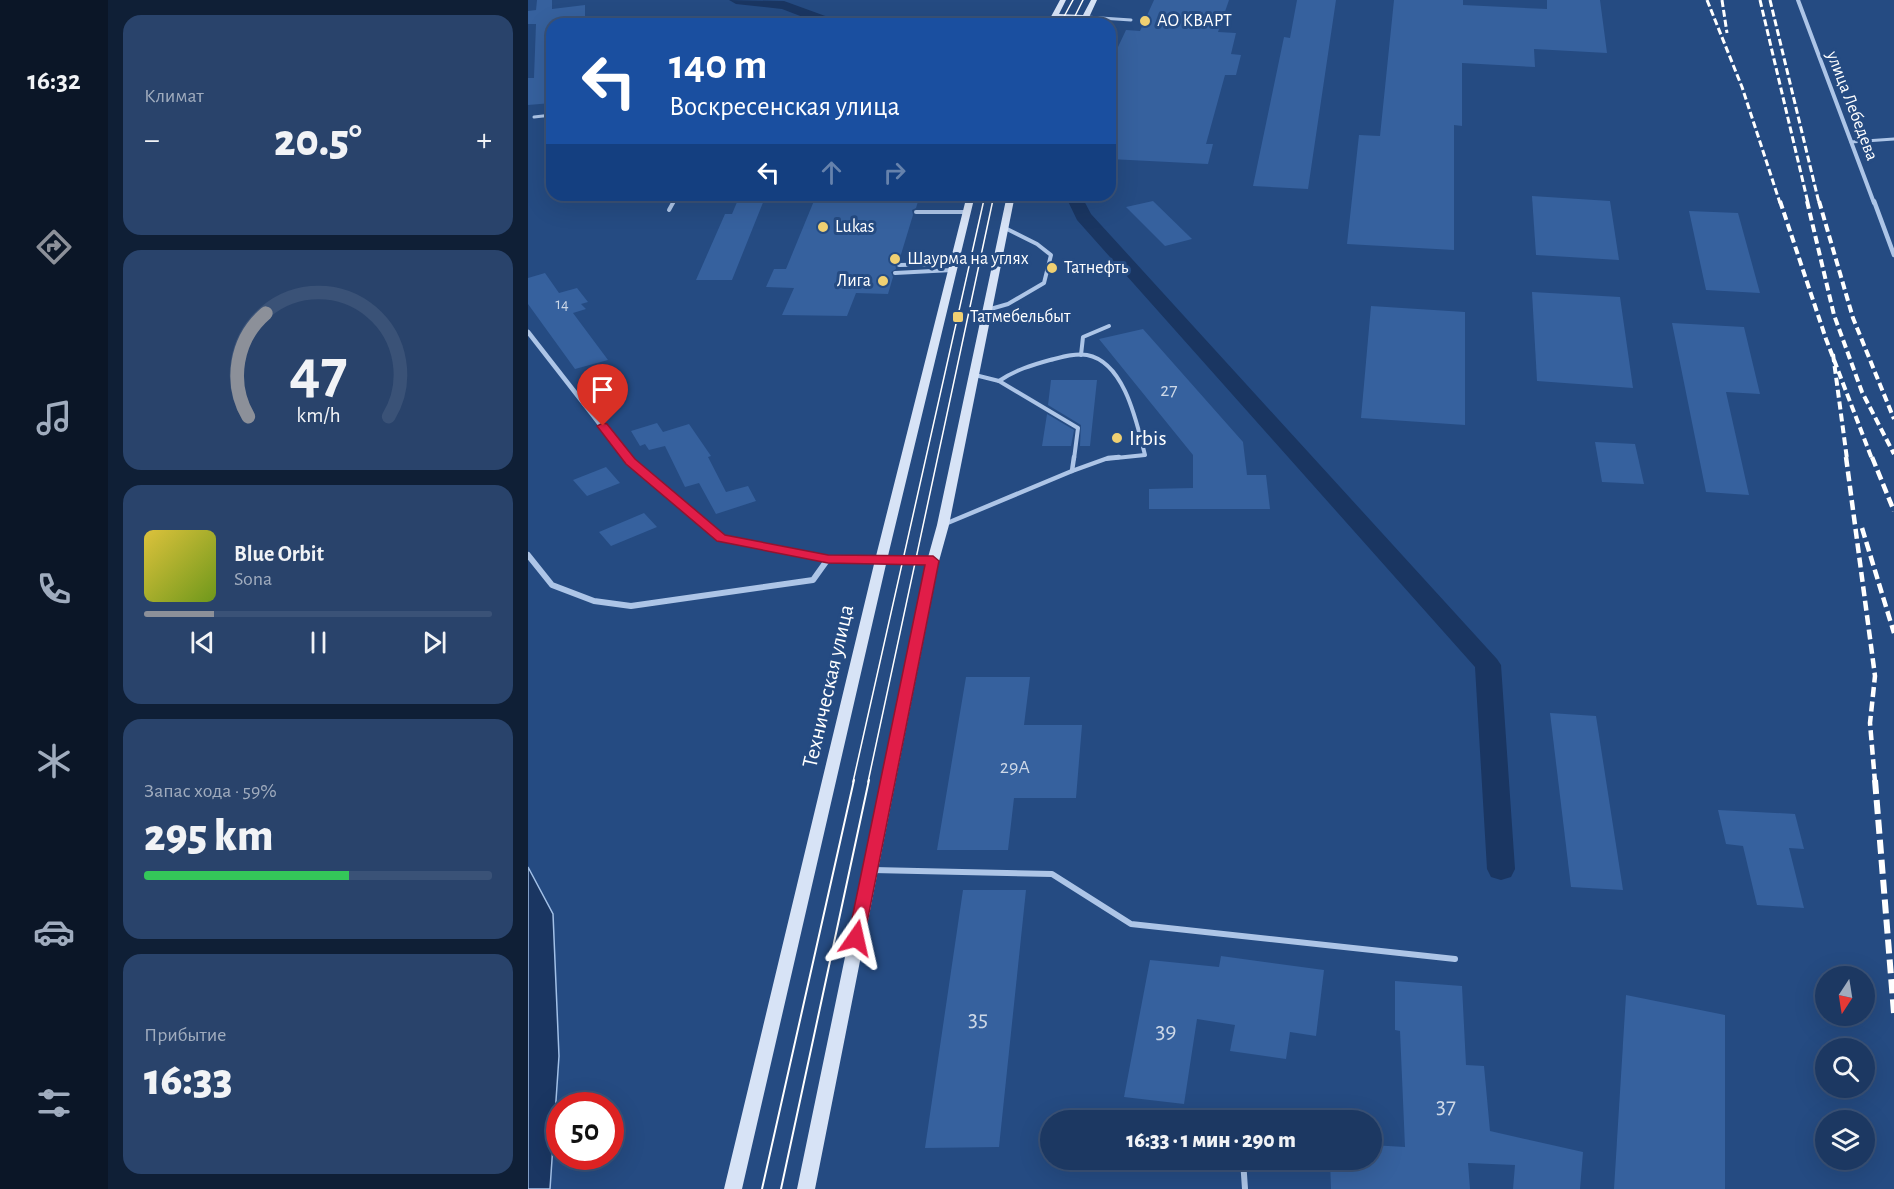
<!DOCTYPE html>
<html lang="ru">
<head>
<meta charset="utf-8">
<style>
  body { margin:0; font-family:"Alegreya Sans",sans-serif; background:#29436b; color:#f1f3f6; height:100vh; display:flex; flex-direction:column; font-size:22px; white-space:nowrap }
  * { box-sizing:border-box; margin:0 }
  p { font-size:20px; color:#a0acbe }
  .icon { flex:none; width:33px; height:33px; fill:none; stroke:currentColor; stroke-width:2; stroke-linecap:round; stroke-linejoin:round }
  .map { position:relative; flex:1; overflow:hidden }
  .panel { display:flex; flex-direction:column; gap:15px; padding:15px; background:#0f1f36; width:420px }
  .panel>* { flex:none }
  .banner { position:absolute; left:18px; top:18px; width:570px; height:183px; border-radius:18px; box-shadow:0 6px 24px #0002,0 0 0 2px #3a5277; background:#1a4fa0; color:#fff; overflow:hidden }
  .needle { width:39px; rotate:192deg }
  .fabs { position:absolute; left:1287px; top:966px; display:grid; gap:12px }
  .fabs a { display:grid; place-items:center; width:60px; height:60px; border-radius:50%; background:#1c3862; box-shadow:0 6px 24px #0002,0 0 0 2px #3a5277; font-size:30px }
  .speed { position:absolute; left:18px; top:1092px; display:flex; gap:12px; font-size:30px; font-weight:700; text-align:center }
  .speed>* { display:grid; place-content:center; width:78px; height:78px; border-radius:50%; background:#1c3862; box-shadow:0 6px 24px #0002,0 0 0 2px #3a5277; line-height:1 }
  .speed .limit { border:9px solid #d22; background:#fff; color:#111 }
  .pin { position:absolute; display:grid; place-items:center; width:51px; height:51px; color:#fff; margin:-62px -26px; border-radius:50% 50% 50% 0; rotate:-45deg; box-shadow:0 0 6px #0007 }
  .pin .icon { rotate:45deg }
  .me { position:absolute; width:66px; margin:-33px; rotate:11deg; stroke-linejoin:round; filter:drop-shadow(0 0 4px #0008) }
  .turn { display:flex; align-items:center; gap:21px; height:126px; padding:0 24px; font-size:27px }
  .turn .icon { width:78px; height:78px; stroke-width:2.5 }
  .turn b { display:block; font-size:42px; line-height:51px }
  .lanes { display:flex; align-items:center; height:57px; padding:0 24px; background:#0003; justify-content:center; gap:30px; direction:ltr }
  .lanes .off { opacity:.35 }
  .big { font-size:45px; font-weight:800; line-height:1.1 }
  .panel .widget { flex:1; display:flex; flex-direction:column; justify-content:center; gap:9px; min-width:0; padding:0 21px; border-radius:18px; background:#29436b }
  .panel .dial { align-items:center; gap:0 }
  .dial svg { height:156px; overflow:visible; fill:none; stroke:#3a5277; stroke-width:7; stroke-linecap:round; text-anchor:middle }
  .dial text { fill:#f1f3f6; stroke:none }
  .song { display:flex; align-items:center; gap:18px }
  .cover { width:72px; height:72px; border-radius:9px; background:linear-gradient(135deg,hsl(50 70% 55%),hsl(80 70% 35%)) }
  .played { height:6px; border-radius:3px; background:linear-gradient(90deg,#8c9099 20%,#3a5277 20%) }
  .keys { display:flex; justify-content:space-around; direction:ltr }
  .heat { display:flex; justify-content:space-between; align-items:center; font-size:33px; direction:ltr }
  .charge { height:9px; border-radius:4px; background:linear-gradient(90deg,#34c759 59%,#3a5277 0) }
  .trip { position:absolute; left:512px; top:1110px; width:342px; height:60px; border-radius:30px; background:#1c3862; box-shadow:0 6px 24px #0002,0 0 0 2px #3a5277; font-weight:800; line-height:60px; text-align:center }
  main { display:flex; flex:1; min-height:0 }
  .dock { display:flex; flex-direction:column; width:108px; justify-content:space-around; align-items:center; background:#0b1627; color:#a0acbe }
  .dock .icon { width:42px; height:42px }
  .dock .on { color:#8c9099 }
  .dock b { font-size:27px; color:#f1f3f6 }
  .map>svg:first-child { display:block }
</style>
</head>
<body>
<main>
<nav class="dock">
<b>16:32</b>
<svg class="icon on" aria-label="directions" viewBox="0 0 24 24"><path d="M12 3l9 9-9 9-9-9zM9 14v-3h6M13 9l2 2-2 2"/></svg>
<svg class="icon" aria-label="music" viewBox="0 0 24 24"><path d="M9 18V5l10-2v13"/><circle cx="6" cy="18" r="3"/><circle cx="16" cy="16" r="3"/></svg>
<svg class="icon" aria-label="phone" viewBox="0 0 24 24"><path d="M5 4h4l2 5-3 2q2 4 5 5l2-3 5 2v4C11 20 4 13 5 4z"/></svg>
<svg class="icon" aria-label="climate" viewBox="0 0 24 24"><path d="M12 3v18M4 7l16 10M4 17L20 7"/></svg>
<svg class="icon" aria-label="car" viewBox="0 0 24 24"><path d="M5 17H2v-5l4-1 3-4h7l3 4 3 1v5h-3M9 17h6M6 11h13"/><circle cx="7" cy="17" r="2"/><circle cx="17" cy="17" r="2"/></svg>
<svg class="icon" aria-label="filters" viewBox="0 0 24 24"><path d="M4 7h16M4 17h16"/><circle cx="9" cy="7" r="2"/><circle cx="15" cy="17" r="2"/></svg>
</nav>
<section class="panel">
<div class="widget"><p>Климат</p>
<div class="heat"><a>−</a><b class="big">20.5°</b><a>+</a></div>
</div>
<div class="widget dial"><svg viewBox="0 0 100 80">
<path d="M14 69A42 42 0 1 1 86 69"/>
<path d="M14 69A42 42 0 0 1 23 16" stroke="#8c9099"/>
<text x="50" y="56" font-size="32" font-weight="700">47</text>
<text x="50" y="72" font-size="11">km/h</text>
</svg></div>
<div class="widget">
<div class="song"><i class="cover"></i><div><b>Blue Orbit</b><p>Sona</p></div></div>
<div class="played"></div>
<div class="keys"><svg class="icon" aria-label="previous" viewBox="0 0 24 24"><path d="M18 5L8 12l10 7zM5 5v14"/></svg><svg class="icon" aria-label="pause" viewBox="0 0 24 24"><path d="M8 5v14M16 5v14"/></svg><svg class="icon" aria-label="next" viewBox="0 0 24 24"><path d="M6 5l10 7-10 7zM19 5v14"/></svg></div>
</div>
<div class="widget"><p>Запас хода · 59%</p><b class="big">295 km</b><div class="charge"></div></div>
<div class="widget"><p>Прибытие</p><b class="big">16:33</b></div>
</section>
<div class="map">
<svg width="1366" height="1189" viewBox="0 0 1366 1189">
  <rect width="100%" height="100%" fill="#254b82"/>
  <polygon fill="#1a3662" stroke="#a2c0e7" stroke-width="1.5" points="0,867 25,914 31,1056 22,1189 0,1189"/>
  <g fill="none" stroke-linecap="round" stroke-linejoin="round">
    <g fill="#1a3662" fill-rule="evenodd">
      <polygon points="201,0 256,1 311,21 313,24 293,24 254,9 208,4"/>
      <polygon points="537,195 553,195 563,214 969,659 973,665 987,869 983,877 973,880 963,877 959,869 947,667 549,220"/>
    </g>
  </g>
  <g fill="#36619e">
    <polygon points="9,0 24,0 24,9 57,5 57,24 24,24 24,103 0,105 0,78 6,78 8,24 0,24 0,11 8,10"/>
    <polygon points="626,0 701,0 690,32 708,33 703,54 713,55 708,75 697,75 678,144 685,144 680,164 582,159 582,64 598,30 612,31"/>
    <polygon points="769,0 808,0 780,189 725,186 756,37 762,38"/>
    <polygon points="866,0 935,0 935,5 1019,9 1019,0 1072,0 1079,53 1006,49 1007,67 934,63 934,126 926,125 926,250 819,244 831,135 852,136"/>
    <polygon points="212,195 238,195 204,280 168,280 197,214 204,214"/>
    <polygon points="334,195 392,195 388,208 384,210 385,215 371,261 367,264 368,269 363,272 365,277 360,294 328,293 319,316 254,315 266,288 238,287 246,269 258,269 288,196 333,197"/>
    <polygon points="1004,196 1082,201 1091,260 1008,255"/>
    <polygon points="625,201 664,239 637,246 598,207"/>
    <polygon points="1161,211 1210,213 1232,293 1178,290"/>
    <polygon points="17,273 31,293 49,288 60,302 53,304 58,309 45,313 80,360 47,369 0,304 0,278"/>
    <polygon points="1004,292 1092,297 1105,388 1009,381"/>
    <polygon points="843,306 937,312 937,425 833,418"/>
    <polygon points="1144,323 1216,327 1232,394 1198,392 1221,495 1178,492"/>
    <polygon points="615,329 715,442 719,475 738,475 742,509 621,509 621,489 665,488 665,455 571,339"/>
    <polygon points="523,380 569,380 562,446 552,446 553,425 520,405"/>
    <polygon points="519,414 546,430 543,446 514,446"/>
    <polygon points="129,423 135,432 161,424 183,456 180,457 198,492 220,486 228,501 188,514 171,483 157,487 137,446 121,450 117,444 112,446 103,431"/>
    <polygon points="1067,442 1107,444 1116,484 1074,482"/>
    <polygon points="78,467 92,483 59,496 45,480"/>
    <polygon points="116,513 129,527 83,546 71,532"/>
    <polygon points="438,677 502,677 496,725 554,725 548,798 486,798 480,850 409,850"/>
    <polygon points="1022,713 1068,716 1095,890 1043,887"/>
    <polygon points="1190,810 1267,814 1276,849 1261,848 1276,908 1229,905 1215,846 1198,844"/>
    <polygon points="435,890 498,890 471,1147 397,1148"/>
    <polygon points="693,956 796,970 788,1036 762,1032 758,1059 702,1051 707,1025 669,1019 656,1104 596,1097 622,960 691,967"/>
    <polygon points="867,981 934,986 938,1065 956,1066 962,1131 1055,1152 1052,1189 985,1189 987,1165 940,1163 942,1189 803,1189 802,1160 843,1160 843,1145 877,1147 872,1031 867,1030"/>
    <polygon points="1098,995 1197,1015 1197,1189 1086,1189"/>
  </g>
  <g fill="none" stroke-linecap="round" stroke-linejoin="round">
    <g stroke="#adc5e7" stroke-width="3">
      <polyline points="558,17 603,20"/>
      <polyline points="6,117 24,115"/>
      <polyline points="1323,142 1366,139"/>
      <polyline points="145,203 149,195"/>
    </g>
    <g stroke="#adc5e7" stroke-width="4">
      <polyline points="141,210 146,201"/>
      <polyline points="388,212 438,212"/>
      <polyline points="371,265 425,264"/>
      <polyline points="367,273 424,270"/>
      <polyline points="459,310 480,304 516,283 523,255 509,244 477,228"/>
      <polyline points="553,355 555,337 581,326"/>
      <polyline points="447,375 471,381 550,428 546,459"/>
      <path d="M471,381C487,370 504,365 522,360C534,357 547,353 559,355C597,362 609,424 617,455L578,459"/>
    </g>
    <g stroke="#adc5e7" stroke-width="4.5">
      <polyline points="544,471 580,458 591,457"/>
      <polyline points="417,524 544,471 546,457"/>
    </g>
    <g stroke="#adc5e7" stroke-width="6">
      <polyline points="345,870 524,874 603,924 927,959"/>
      <polyline points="715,1160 717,1189"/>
    </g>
    <polyline stroke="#adc5e7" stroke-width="4" points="1270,0 1346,203"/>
    <g stroke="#adc5e7" stroke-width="4.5">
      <polyline points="1346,201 1366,255"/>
      <polyline points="0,332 99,459"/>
    </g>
    <g stroke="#adc5e7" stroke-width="6">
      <polyline points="98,457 193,538 300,559 405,561"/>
      <polyline points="0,555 24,585 66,601 103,606 285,580 300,559"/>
    </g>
    <g fill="#d7e3f6" fill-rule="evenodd">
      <polygon points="532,0 538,0 531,14 555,15 563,0 569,0 558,24 552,24 553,19 529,18 525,24 519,24"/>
      <polygon points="439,195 447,195 359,560 214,1189 196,1189 347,560"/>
      <polygon points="479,195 487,195 421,525 411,561 287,1189 269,1189 399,561 409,525"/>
    </g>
    <g stroke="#fff" stroke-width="1.5">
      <polyline points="532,24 545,0"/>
      <polyline points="543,24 555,0"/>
      <polyline points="325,782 457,195"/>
      <polyline points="340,782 466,195"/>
    </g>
    <g stroke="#fff" stroke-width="2">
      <polyline points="234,1189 326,780"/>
      <polyline points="253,1189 341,780"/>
    </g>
    <g stroke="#fff" stroke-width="3" stroke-dasharray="7 3" stroke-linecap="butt">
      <polyline points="1179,0 1214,87 1252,203"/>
      <polyline points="1194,0 1199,33"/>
      <polyline points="1232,0 1280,203"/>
      <polyline points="1242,0 1291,203"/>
    </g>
    <g stroke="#fff" stroke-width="4" stroke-dasharray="8 4" stroke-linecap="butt">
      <polyline points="1252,201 1298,339 1344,459"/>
      <polyline points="1279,201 1306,315 1334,392 1366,454"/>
      <polyline points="1291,201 1325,318 1366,419"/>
      <polyline points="1305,354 1319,459"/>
    </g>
    <g stroke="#fff" stroke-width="4.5" stroke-dasharray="10 4.5" stroke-linecap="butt">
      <polyline points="1318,457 1347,676 1342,723 1347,782"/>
      <polyline points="1344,457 1366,511"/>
      <polyline points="1334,528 1366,633"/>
    </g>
    <polyline stroke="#fff" stroke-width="6" stroke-dasharray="14 6" stroke-linecap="butt" points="1347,780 1366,1013"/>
  </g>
  <polygon fill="#e11d48" stroke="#92132f" stroke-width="1.5" points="75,423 79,424 107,459 197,535 300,555 405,556 411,561 335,943 328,945 322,943 320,938 397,565 300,563 189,541 98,464 69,426"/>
  <g fill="#f0d072" stroke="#254b82" stroke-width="2">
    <circle cx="617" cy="21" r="6"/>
    <circle cx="295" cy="227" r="6"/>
    <circle cx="367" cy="259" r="6"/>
    <circle cx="524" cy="268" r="6"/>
    <circle cx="355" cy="281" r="6"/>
    <rect x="424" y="311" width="12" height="12" rx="3"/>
    <circle cx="589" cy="438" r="6"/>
  </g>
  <g text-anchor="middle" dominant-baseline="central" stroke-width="6" stroke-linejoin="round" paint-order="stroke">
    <g font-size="16" fill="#cdd8e7">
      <text x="34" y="304">14</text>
    </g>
    <g font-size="18" fill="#fff" stroke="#254b82" text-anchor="start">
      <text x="629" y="21">АО КВАРТ</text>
      <text x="307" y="227">Lukas</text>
      <text x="379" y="259">Шаурма на углях</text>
      <text x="536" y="268">Татнефть</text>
      <text x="343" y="281" text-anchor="end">Лига</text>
      <text x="442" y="317">Татмебельбыт</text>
    </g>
    <g font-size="18" fill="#fff" stroke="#254b82">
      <text transform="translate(1324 106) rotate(69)">улица Лебедева</text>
    </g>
    <g font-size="20" fill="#cdd8e7">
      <text x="641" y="390">27</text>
      <text x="487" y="767">29А</text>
    </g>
    <g font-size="22" fill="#fff" stroke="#254b82" text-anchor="start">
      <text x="601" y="438">Irbis</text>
    </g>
    <g font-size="22" fill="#fff" stroke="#254b82">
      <text transform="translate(300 686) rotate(-77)">Техническая улица</text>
    </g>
    <g font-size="24" fill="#cdd8e7">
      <text x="450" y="1019">35</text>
      <text x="638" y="1031">39</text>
      <text x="918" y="1106">37</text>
    </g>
  </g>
</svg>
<div class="fabs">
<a><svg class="needle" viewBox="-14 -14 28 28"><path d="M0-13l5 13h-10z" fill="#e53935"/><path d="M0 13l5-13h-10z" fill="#a0acbe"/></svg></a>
<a><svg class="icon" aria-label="search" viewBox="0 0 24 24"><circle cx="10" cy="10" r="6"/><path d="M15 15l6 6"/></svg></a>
<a><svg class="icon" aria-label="layers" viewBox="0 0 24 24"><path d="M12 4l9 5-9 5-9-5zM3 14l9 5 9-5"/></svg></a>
</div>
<div class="speed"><div class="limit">50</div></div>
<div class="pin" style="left:75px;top:426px;background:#d93025"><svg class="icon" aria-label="arrive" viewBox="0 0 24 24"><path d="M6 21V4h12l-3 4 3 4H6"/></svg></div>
<svg class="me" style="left:328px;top:938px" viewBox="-20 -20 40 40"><path d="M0-17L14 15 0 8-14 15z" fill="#e11d48" stroke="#fff" stroke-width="4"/></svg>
<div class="trip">16:33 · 1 мин · 290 m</div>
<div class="banner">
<div class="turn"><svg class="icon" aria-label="left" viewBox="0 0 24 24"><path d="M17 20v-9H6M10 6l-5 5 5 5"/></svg><div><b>140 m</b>Воскресенская улица</div></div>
<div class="lanes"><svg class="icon" aria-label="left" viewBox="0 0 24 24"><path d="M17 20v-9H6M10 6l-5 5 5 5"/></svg><svg class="icon off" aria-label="ahead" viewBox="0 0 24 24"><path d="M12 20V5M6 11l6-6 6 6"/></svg><svg class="icon off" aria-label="right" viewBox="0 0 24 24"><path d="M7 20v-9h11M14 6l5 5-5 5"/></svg></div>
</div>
</div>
</main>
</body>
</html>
